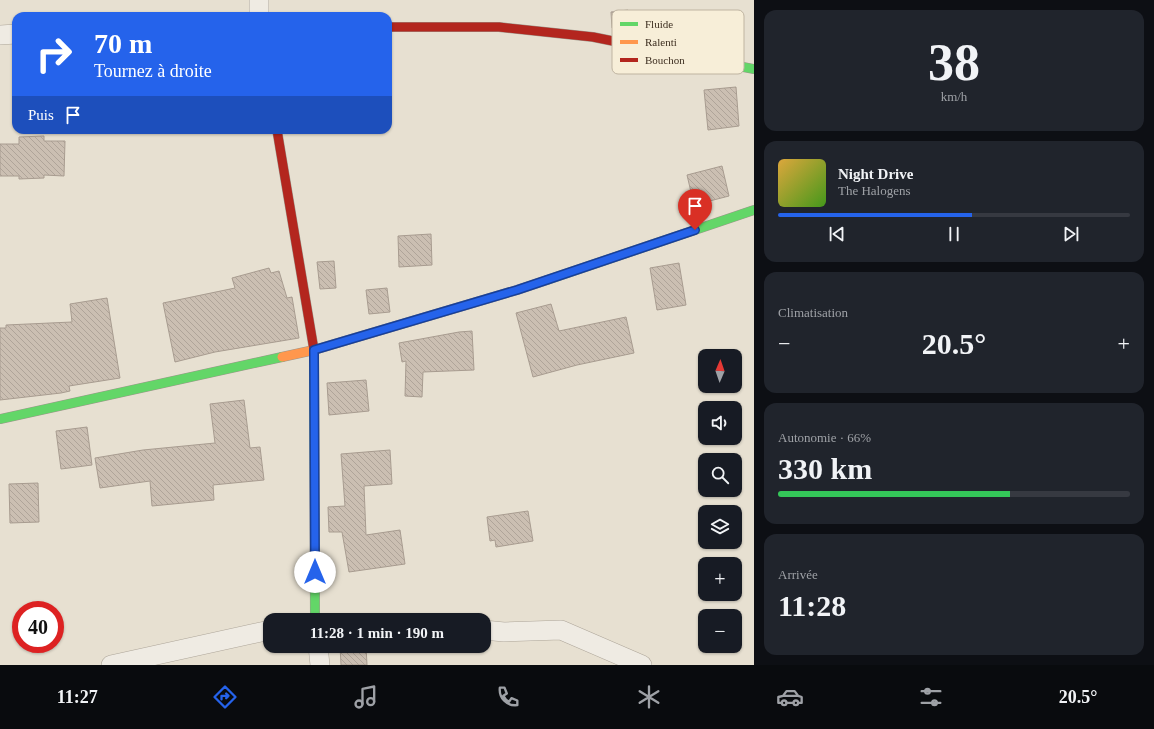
<!DOCTYPE html>
<html lang="fr">
<head>
<meta charset="utf-8">
<style>
  body { margin:0; font-family:Georgia,serif; background:#20242c; color:#f1f3f6; height:100vh; display:flex; flex-direction:column; font-size:15px; white-space:nowrap }
  * { box-sizing:border-box; margin:0 }
  p { font-size:13px; color:#9ea1a6 }
  .icon { flex:none; width:22px; height:22px; fill:none; stroke:currentColor; stroke-width:2; stroke-linecap:round; stroke-linejoin:round }
  .map { position:relative; flex:1; overflow:hidden }
  .side { display:flex; flex-direction:column; gap:10px; padding:10px; background:#0d0f14; width:400px }
  .side>* { flex:none }
  .banner { position:absolute; left:12px; top:12px; width:380px; height:122px; border-radius:12px; box-shadow:0 1px 3px #0004; background:#2563eb; color:#fff; overflow:hidden }
  .needle { width:26px; rotate:2deg }
  .tools { position:absolute; left:698px; top:349px; display:grid; gap:8px }
  .tools a { display:grid; place-items:center; width:44px; height:44px; border-radius:8px; background:#171b24; box-shadow:0 1px 3px #0004; font-size:20px }
  .speed { position:absolute; left:12px; top:601px; display:flex; gap:8px; font-size:20px; font-weight:700; text-align:center }
  .speed>* { display:grid; place-content:center; width:52px; height:52px; border-radius:50%; background:#171b24; box-shadow:0 1px 3px #0004; line-height:1 }
  .speed .limit { border:6px solid #d22; background:#fff; color:#111 }
  .pin { position:absolute; display:grid; place-items:center; width:34px; height:34px; color:#fff; margin:-41px -17px; border-radius:50% 50% 50% 0; rotate:-45deg; box-shadow:0 0 4px #0007 }
  .pin .icon { rotate:45deg }
  .me { position:absolute; width:44px; margin:-22px; rotate:0deg; stroke-linejoin:round; filter:drop-shadow(0 0 3px #0008) }
  .turn { display:flex; align-items:center; gap:14px; height:84px; padding:0 16px; font-size:18px }
  .turn .icon { width:52px; height:52px; stroke-width:2.5 }
  .turn b { display:block; font-size:28px; line-height:34px }
  .then { display:flex; align-items:center; height:38px; padding:0 16px; background:#0003; gap:8px; font-size:15px }
  .big { font-size:30px; font-weight:800; line-height:1.1 }
  .side .tile { flex:1; display:flex; flex-direction:column; justify-content:center; gap:6px; min-width:0; padding:0 14px; border-radius:12px; background:#20242c }
  .side .dial { align-items:center; gap:0 }
  .dial b { font-size:52px; line-height:1 }
  .song { display:flex; align-items:center; gap:12px }
  .cover { width:48px; height:48px; border-radius:6px; background:linear-gradient(135deg,hsl(40 70% 55%),hsl(100 70% 35%)) }
  .played { height:4px; border-radius:2px; background:linear-gradient(90deg,#2563eb 55%,#363941 55%) }
  .keys { display:flex; justify-content:space-around; direction:ltr }
  .heat { display:flex; justify-content:space-between; align-items:center; font-size:22px; direction:ltr }
  .charge { height:6px; border-radius:3px; background:linear-gradient(90deg,#34c759 66%,#363941 0) }
  .trip { position:absolute; left:263px; top:613px; width:228px; height:40px; border-radius:12px; background:#171b24; box-shadow:0 1px 3px #0004; font-weight:800; line-height:40px; text-align:center }
  .menu { display:flex; height:64px; justify-content:space-around; align-items:center; background:#090b0e; color:#9ea1a6 }
  .menu .icon { width:28px; height:28px }
  .menu .on { color:#2563eb }
  .menu b { font-size:18px; color:#f1f3f6 }
  main { display:flex; flex:1; min-height:0 }
  .map>svg:first-child { display:block }
</style>
</head>
<body>
<main>
<div class="map">
<svg width="754" height="665" viewBox="0 0 754 665">
  <defs>
    <pattern id="building-back-hatch" width="6" height="6" patternUnits="userSpaceOnUse"><rect width="6" height="6" fill="#cbbfb2"/><path d="M-1 5l2 2M0 0l6 6M5-1l2 2" fill="none" stroke="#afa499"/></pattern>
  </defs>
  <rect width="100%" height="100%" fill="#e7e0d1"/>
  <g fill="url(#building-back-hatch)" stroke="#a89c90">
    <polygon points="628,10 630,27 612,28 611,12"/>
    <polygon points="736,87 739,126 708,130 704,90"/>
    <polygon points="44,136 44,141 65,141 64,176 44,175 44,178 19,179 19,176 0,176 0,144 19,144 19,137"/>
    <polygon points="722,166 729,196 694,205 687,175"/>
    <polygon points="431,234 432,265 399,267 398,236"/>
    <polygon points="334,261 336,288 320,289 317,262"/>
    <polygon points="679,263 686,305 657,310 650,268"/>
    <polygon points="269,268 271,273 279,271 287,298 292,297 299,338 215,352 175,362 163,303 235,288 232,278"/>
    <polygon points="387,288 390,312 369,314 366,290"/>
    <polygon points="107,298 120,378 69,386 70,391 61,393 0,400 0,328 6,328 6,325 72,322 70,304"/>
    <polygon points="551,304 559,331 626,317 634,353 577,365 533,377 516,313"/>
    <polygon points="472,331 474,370 423,372 422,397 405,396 406,361 402,362 399,343 459,332"/>
    <polygon points="366,380 369,411 329,415 327,383"/>
    <polygon points="244,400 250,448 260,447 264,480 213,485 214,500 152,506 150,481 100,488 95,458 143,450 215,443 210,404"/>
    <polygon points="87,427 92,465 61,469 56,431"/>
    <polygon points="390,450 392,484 364,486 366,535 400,530 405,564 349,572 342,532 329,532 328,507 345,506 341,454"/>
    <polygon points="38,483 39,522 10,523 9,484"/>
    <polygon points="528,511 533,541 496,547 495,540 490,541 487,517"/>
    <polygon points="340,646 366,646 367,665 341,665"/>
  </g>
  <g fill="none" stroke-linecap="round" stroke-linejoin="round">
    <g stroke="#ada599" stroke-width="20">
      <g id="street">
        <polyline points="259,16 259,0"/>
        <polyline points="0,35 16,34"/>
        <polyline points="484,630 504,632 561,630 642,665"/>
        <polyline points="318,646 320,665"/>
        <polyline points="111,665 270,630"/>
      </g>
    </g>
    <g stroke="#9c958a" stroke-width="10">
      <g id="fast">
        <polyline points="692,57 754,69"/>
        <polyline points="547,280 754,210"/>
        <polyline points="314,361 315,620"/>
        <polyline points="0,419 282,357"/>
      </g>
    </g>
    <g stroke="#9c958a" stroke-width="10">
      <polyline id="slow" points="282,357 314,350 517,290 547,280"/>
    </g>
    <g stroke="#9c958a" stroke-width="10">
      <g id="jam">
        <polyline points="388,27 499,27 593,37 692,57"/>
        <polyline points="277,130 314,350 314,361"/>
      </g>
    </g>
    <use href="#street" stroke="#efebe3" stroke-width="19"/>
    <use href="#fast" stroke="#63d668" stroke-width="9"/>
    <use href="#slow" stroke="#ff974d" stroke-width="9"/>
    <use href="#jam" stroke="#b3261e" stroke-width="9"/>
  </g>
  <g fill="none" stroke-linecap="round" stroke-linejoin="round">
    <g stroke="#184099" stroke-width="10">
      <polyline id="route" points="315,572 314,350 517,290 695,230"/>
    </g>
    <use href="#route" stroke="#2563eb" stroke-width="7"/>
  </g>
  <rect x="612" y="10" width="132" height="64" rx="6" fill="#f7eed8" stroke="#bfb4a1" stroke-width="1"/>
  <rect x="620" y="22" width="18" height="4" fill="#63d668"/>
  <rect x="620" y="40" width="18" height="4" fill="#ff974d"/>
  <rect x="620" y="58" width="18" height="4" fill="#b3261e"/>
  <g font-size="11" fill="#3d2e20">
    <text x="645" y="28">Fluide</text>
    <text x="645" y="46">Ralenti</text>
    <text x="645" y="64">Bouchon</text>
  </g>
</svg>
<div class="tools">
<a><svg class="needle" viewBox="-14 -14 28 28"><path d="M0-13l5 13h-10z" fill="#e53935"/><path d="M0 13l5-13h-10z" fill="#9ea1a6"/></svg></a>
<a><svg class="icon" aria-label="sound" viewBox="0 0 24 24"><path d="M4 9h4l5-4v14l-5-4H4zM17 9q2 3 0 6"/></svg></a>
<a><svg class="icon" aria-label="search" viewBox="0 0 24 24"><circle cx="10" cy="10" r="6"/><path d="M15 15l6 6"/></svg></a>
<a><svg class="icon" aria-label="layers" viewBox="0 0 24 24"><path d="M12 4l9 5-9 5-9-5zM3 14l9 5 9-5"/></svg></a>
<a>+</a>
<a>−</a>
</div>
<div class="speed"><div class="limit">40</div></div>
<div class="pin" style="left:695px;top:230px;background:#d93025"><svg class="icon" aria-label="arrive" viewBox="0 0 24 24"><path d="M6 21V4h12l-3 4 3 4H6"/></svg></div>
<svg class="me" style="left:315px;top:572px" viewBox="-20 -20 40 40"><circle r="19" fill="#fff"/><path d="M0-13L10 11 0 6-10 11z" fill="#2563eb"/></svg>
<div class="trip">11:28 · 1 min · 190 m</div>
<div class="banner">
<div class="turn"><svg class="icon" aria-label="right" viewBox="0 0 24 24"><path d="M7 20v-9h11M14 6l5 5-5 5"/></svg><div><b>70 m</b>Tournez à droite</div></div>
<div class="then">Puis<svg class="icon" aria-label="arrive" viewBox="0 0 24 24"><path d="M6 21V4h12l-3 4 3 4H6"/></svg></div>
</div>
</div>
<section class="side">
<div class="tile dial"><b>38</b><p>km/h</p></div>
<div class="tile">
<div class="song"><i class="cover"></i><div><b>Night Drive</b><p>The Halogens</p></div></div>
<div class="played"></div>
<div class="keys"><svg class="icon" aria-label="previous" viewBox="0 0 24 24"><path d="M18 5L8 12l10 7zM5 5v14"/></svg><svg class="icon" aria-label="pause" viewBox="0 0 24 24"><path d="M8 5v14M16 5v14"/></svg><svg class="icon" aria-label="next" viewBox="0 0 24 24"><path d="M6 5l10 7-10 7zM19 5v14"/></svg></div>
</div>
<div class="tile"><p>Climatisation</p>
<div class="heat"><a>−</a><b class="big">20.5°</b><a>+</a></div>
</div>
<div class="tile"><p>Autonomie · 66%</p><b class="big">330 km</b><div class="charge"></div></div>
<div class="tile"><p>Arrivée</p><b class="big">11:28</b></div>
</section>
</main>
<nav class="menu">
<b>11:27</b>
<svg class="icon on" aria-label="directions" viewBox="0 0 24 24"><path d="M12 3l9 9-9 9-9-9zM9 14v-3h6M13 9l2 2-2 2"/></svg>
<svg class="icon" aria-label="music" viewBox="0 0 24 24"><path d="M9 18V5l10-2v13"/><circle cx="6" cy="18" r="3"/><circle cx="16" cy="16" r="3"/></svg>
<svg class="icon" aria-label="phone" viewBox="0 0 24 24"><path d="M5 4h4l2 5-3 2q2 4 5 5l2-3 5 2v4C11 20 4 13 5 4z"/></svg>
<svg class="icon" aria-label="climate" viewBox="0 0 24 24"><path d="M12 3v18M4 7l16 10M4 17L20 7"/></svg>
<svg class="icon" aria-label="car" viewBox="0 0 24 24"><path d="M5 17H2v-5l4-1 3-4h7l3 4 3 1v5h-3M9 17h6M6 11h13"/><circle cx="7" cy="17" r="2"/><circle cx="17" cy="17" r="2"/></svg>
<svg class="icon" aria-label="filters" viewBox="0 0 24 24"><path d="M4 7h16M4 17h16"/><circle cx="9" cy="7" r="2"/><circle cx="15" cy="17" r="2"/></svg>
<b>20.5°</b>
</nav>
</body>
</html>
